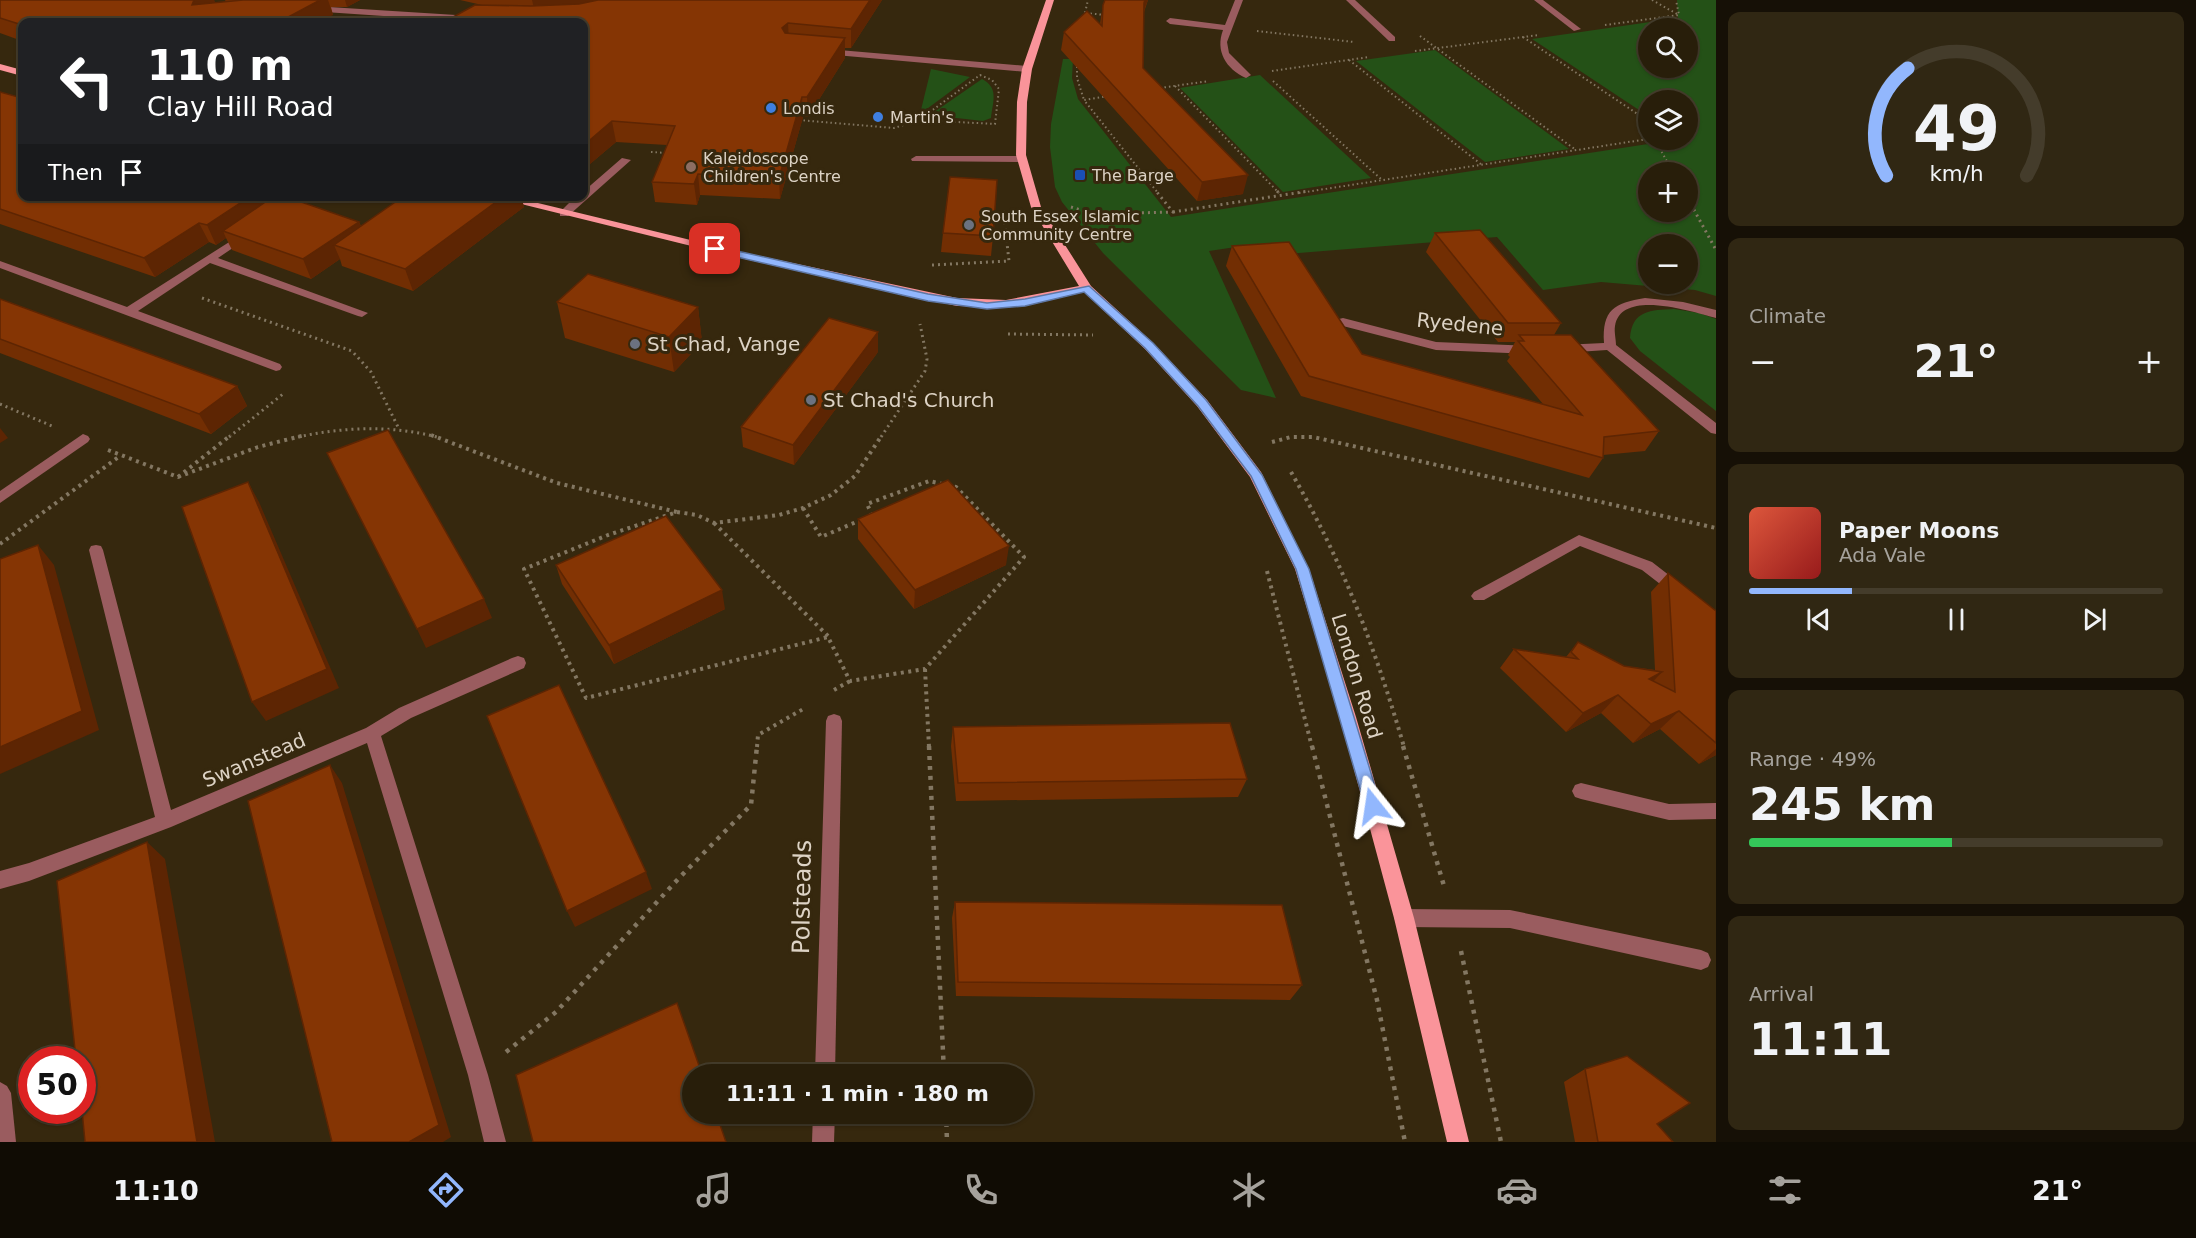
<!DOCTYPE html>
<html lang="en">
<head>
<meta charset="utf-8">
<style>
  body { margin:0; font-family:"DejaVu Sans",sans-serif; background:#302713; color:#f1f3f6; height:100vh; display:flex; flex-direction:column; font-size:22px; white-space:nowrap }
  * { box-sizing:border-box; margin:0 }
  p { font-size:20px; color:#a5a29c }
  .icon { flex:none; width:33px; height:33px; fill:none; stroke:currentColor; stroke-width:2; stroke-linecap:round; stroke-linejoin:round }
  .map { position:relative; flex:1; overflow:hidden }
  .panel { display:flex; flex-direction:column; gap:12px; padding:12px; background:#161006; width:480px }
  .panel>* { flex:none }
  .top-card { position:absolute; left:18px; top:18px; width:570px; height:183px; border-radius:12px; box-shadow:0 2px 4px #0004,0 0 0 2px #443c2b; background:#202124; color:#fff; overflow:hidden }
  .controls { position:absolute; left:1638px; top:18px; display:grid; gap:12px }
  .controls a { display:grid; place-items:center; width:60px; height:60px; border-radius:50%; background:#281e0a; box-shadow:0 2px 4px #0004,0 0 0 2px #443c2b; font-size:30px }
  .speed { position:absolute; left:18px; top:1046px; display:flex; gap:12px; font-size:30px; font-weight:700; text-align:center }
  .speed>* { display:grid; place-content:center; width:78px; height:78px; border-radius:50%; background:#281e0a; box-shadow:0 2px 4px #0004,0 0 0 2px #443c2b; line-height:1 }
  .speed .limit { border:9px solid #d22; background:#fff; color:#111 }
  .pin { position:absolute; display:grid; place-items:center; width:51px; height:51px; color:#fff; margin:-26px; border-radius:12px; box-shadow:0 3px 9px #0006 }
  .me { position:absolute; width:66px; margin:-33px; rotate:345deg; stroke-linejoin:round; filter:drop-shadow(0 0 4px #0008) }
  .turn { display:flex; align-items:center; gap:21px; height:126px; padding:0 30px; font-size:27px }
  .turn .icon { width:78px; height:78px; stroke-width:2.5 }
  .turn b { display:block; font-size:42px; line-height:51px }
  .then { display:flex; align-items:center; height:57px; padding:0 30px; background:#0003; gap:12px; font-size:22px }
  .big { font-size:45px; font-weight:700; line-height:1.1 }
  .panel .card { flex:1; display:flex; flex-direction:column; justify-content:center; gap:9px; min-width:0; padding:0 21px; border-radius:12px; background:#302713 }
  .panel .dial { align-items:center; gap:0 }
  .dial svg { height:156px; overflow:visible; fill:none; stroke:#443c2b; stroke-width:7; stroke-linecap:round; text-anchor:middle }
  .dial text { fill:#f1f3f6; stroke:none }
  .song { display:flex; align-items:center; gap:18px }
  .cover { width:72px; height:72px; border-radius:9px; background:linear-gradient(135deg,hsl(10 70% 55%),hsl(0 70% 35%)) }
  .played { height:6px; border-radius:3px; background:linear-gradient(90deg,#92b7fd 25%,#443c2b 25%) }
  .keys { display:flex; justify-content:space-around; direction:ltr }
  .heat { display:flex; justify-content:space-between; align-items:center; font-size:33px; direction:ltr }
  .charge { height:9px; border-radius:4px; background:linear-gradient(90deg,#34c759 49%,#443c2b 0) }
  .trip { position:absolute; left:682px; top:1064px; width:351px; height:60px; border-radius:30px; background:#281e0a; box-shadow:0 2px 4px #0004,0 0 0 2px #443c2b; font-weight:700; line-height:60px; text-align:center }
  .menu { display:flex; height:96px; justify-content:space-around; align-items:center; background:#100c04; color:#a5a29c }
  .menu .icon { width:42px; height:42px }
  .menu .selected { color:#92b7fd }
  .menu b { font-size:27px; color:#f1f3f6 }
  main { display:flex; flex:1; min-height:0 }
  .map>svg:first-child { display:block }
</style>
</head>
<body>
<main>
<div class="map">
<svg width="1716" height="1142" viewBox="0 0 1716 1142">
  <rect width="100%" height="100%" fill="#36280e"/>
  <g fill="#245117" fill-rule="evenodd">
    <path d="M1677,0H1716V296L1695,290L1601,282L1543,290L1497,237L1274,255L1249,245L1209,251L1276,398L1241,390L1103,253L1062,202L1055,187L1050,147L1051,124L1063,59H1073L1072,78L1078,99L1171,217L1674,140H1688V100H1648V116L1532,39L1678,18ZM1648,28H1688V68H1648ZM1648,172H1688V212H1648ZM1648,244H1688V284H1648Z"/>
    <polygon points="1435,50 1569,149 1485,162 1356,61"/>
    <polygon points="931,69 970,77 920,114"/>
    <polygon points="1260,75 1371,178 1283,192 1180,88"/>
    <path d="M982,79C999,88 993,101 991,118L983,121L930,115Z"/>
    <path d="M1674,309L1699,313L1716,319V411L1640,351L1630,338C1632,310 1651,310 1674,309Z"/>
  </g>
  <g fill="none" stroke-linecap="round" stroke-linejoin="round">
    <g stroke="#837762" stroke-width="2" stroke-dasharray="1.5 3" stroke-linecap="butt">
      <polyline points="1652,0 1677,14"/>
      <polyline points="1086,13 1105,15"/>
      <polyline points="1084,17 1088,0"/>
      <polyline points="1605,25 1679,15 1676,0"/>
      <polyline points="1257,31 1354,42"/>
      <polyline points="1420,36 1576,150"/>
      <polyline points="1523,37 1648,121"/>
      <polyline points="1415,51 1539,35"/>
      <polyline points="1349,60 1482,165"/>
      <polyline points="1077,62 1077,78 1084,100"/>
      <polyline points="1272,71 1369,57"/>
      <polygon points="980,75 992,80 999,89 995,124 919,120"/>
      <polyline points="1273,81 1381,179"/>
      <polyline points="1175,86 1279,193"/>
      <polyline points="1160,88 1209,81"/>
      <polyline points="1108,96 1084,100 1158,193"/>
      <polyline points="799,120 894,128 919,120"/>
      <polyline points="1655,140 1673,172"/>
      <polyline points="651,152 667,153"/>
      <polyline points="1299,193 1648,139"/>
    </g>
    <g stroke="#837762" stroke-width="3" stroke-dasharray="2 4" stroke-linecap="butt">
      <polyline points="1277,191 1281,195"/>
      <polyline points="1688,199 1716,250"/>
      <polyline points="1071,207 1094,214 1173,212 1156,191"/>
      <polyline points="1173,212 1309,191"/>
      <polyline points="932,265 1009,261 1003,208"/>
      <polyline points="202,298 352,351 371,372 399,429"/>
      <polyline points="1008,334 1093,335"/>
      <polyline points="0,404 52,426"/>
      <polyline points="229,437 283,394"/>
      <path d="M298,437C344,427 391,425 437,437"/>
      <polyline points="881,437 925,371 927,359 920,324"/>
    </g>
    <g stroke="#837762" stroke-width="4" stroke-dasharray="3 4.5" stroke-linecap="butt">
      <polyline points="431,435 557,483 677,512 608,535 524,569 586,698 828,637 850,681 925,669 1024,557 956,487 929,481 867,504 872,515 870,516"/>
      <polyline points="1272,442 1291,437 1313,437 1716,528"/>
      <polyline points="108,450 178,477 231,435"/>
      <path d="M1291,472C1342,560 1376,650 1404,747"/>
      <polyline points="178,477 258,447 305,435"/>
      <polyline points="803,508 821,537 861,520"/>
      <polyline points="677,512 697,515 714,523 779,515 803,508 831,495 855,476 882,435"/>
      <polyline points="714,523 828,636"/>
      <polyline points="0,544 120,456"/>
      <polyline points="1267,571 1312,747"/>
      <polyline points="925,669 929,747"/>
      <polyline points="834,690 850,681"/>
      <polyline points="757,747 758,735 805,708"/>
    </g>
    <g stroke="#837762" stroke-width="4.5" stroke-dasharray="4 6" stroke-linecap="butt">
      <polyline points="929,746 944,1074"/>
      <polyline points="1312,746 1377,1000 1405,1142"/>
      <polyline points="1403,746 1444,886"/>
      <polyline points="1461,951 1501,1142"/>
      <polyline points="506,1052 556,1012 679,878 751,805 757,746"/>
      <polyline points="946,1113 947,1142"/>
    </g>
    <g fill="#9a5c5f" fill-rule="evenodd">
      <path d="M1235,0H1243L1227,42L1229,53L1251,75L1246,78C1226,69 1215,51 1223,30L1170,24L1166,21L1170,18L1225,25Z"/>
      <polygon points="1346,0 1355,0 1395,37 1395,41 1389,41"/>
      <polygon points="1534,0 1543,0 1581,29 1574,31"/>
      <polygon points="313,6 472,16 476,19 472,22 310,11 310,7"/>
      <polygon points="827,49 1027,66 1032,69 1027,72 824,54 824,50"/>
      <polygon points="916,156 1022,156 1027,159 1022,162 912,161 911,159"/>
      <polygon points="622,158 631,160 568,216 560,216 560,212 576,196 584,196 584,191"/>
      <polygon points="294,196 307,196 284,214 276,214 276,210"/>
      <polygon points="245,232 251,235 249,237 218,258 368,313 362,317 358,316 210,263 138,311 280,364 282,367 280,370 276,371 0,268 0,261 127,307"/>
      <path d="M1645,298L1683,302L1716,310V318C1693,312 1621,288 1615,326C1614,332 1616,339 1616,345L1716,423V434L1711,433L1607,350L1562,353L1556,349L1562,345L1604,343C1602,310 1614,303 1645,298Z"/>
      <polygon points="1343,318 1436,342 1529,346 1535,350 1529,354 1436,350 1339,325 1339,319"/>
      <polygon points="83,434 88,436 90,439 88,442 0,503 0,491"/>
      <polygon points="1579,535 1652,562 1683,586 1686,590 1683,594 1673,594 1642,570 1580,546 1484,600 1474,600 1471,596 1474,592"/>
      <polygon points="96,545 101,546 103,550 171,810 366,728 399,708 512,658 518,656 524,658 526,663 524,668 411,718 381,736 488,1075 506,1142 484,1142 468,1075 367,743 171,827 29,881 0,889 0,871 29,863 155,817 89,550 91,546"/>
      <polygon points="834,714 840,716 842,721 835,1074 815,1074 826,721 828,716"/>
      <polygon points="1581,783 1669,804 1716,803 1716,819 1669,820 1581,799 1575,797 1572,791 1575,785"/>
      <polygon points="1404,909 1510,910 1701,950 1708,953 1711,960 1708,967 1701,970 1510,928 1404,927 1397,924 1394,918 1397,912"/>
      <polygon points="0,1082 7,1086 11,1093 16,1142 0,1142"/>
      <polygon points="813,1113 835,1113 834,1142 812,1142"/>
    </g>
    <g fill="#fa949a" fill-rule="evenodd">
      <polygon points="1046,0 1054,0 1032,69 1027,102 1026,155 1041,207 1091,286 1153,343 1207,400 1261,472 1309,569 1356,717 1414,918 1469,1142 1447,1142 1394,918 1340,717 1295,569 1250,477 1197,406 1145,349 1084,292 1006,307 957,306 736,257 489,196 509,196 736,251 957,298 1006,300 1079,286 1031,207 1016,155 1017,102 1022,69"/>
      <polygon points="0,64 22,70 22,76 0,70"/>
    </g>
  </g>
  <g fill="#722e03">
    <polygon points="0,0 214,0 215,3 226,2 225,0 360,0 347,7 331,7 333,15 22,22 22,41 0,33"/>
    <polygon points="460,0 882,0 851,48 845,48 845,58 808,117 803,117 780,199 700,195 697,205 655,202 652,182 667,145 616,142 584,169 584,22 482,5"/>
    <polygon points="1105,0 1148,0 1144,12 1143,68 1243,194 1197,201 1061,50 1064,32 1100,24 1103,5"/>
    <polygon points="0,92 22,196 266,196 268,201 359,222 361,226 404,196 538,196 534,200 521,197 524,207 413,291 342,266 340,259 311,279 232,250 226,238 216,245 209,242 155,277 0,224"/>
    <polygon points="943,233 993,236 991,256 941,252"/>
    <polygon points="1435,233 1561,323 1554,335 1659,431 1645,451 1603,455 1603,458 1589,478 1301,396 1226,266 1232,246 1362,354 1543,404 1507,361 1510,357 1508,355 1515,342 1498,342 1426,252"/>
    <polygon points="0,299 237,386 247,406 211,434 0,353"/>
    <polygon points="557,302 698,307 702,342 674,372 565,338"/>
    <polygon points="878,352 794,465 743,447 741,427"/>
    <polygon points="858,519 1006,565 914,609 858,539"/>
    <polygon points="556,565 725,609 614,664 562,584"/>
    <polygon points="1668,573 1716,611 1716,755 1699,764 1660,729 1633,743 1601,713 1566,732 1500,668 1514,649 1566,657 1578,642 1624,666 1655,670 1651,592"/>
    <polygon points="953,727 1247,779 1238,797 956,801 951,746"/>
    <polygon points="955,902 1302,985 1290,1000 956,996 952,918"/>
    <polygon points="1585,1069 1657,1124 1673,1142 1575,1142 1564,1082"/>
  </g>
  <g fill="#5d2503">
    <polygon points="194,0 214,0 220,14 192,5"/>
    <polygon points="320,0 328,0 333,15 320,22 279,22"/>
    <polygon points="345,0 360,0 347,7"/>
    <polygon points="532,0 634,0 536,17"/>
    <polygon points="870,0 882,0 851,48 851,29"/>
    <polygon points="1145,0 1148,0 1140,20 1144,3"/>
    <polygon points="788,23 789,43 782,28"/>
    <polygon points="845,38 845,58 808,117 807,97"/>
    <polygon points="802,97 803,117 780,199 779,178"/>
    <polygon points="612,121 616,142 584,169 584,145"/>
    <polygon points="698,174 700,195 697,205 694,184"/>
    <polygon points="1248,175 1243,194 1197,201 1202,182"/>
    <polygon points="251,196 266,196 271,209 223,231 226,238 216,245 207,225"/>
    <polygon points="504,196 521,196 524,207 413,291 405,269"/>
    <polygon points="359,222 367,241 334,245 340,259 311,279 303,259"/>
    <polygon points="199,223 209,242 155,277 144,258"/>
    <polygon points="698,307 702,342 674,372 669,337"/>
    <polygon points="878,332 878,352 794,465 793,445"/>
    <polygon points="237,386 247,406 211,434 199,414"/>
    <polygon points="0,428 8,438 0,443"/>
    <polygon points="248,482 259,502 339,688 266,721 252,702"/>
    <polygon points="38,545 54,565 99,730 0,774 0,747"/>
    <polygon points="1009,546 1006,565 914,609 915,590"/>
    <polygon points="722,590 725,609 614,664 609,645"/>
    <polygon points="484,599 492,618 426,648 417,629"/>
    <polygon points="1662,672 1645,690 1649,679"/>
    <polygon points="1618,695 1601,713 1566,732 1583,713"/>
    <polygon points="1679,711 1660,729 1633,743 1651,724"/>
    <polygon points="1716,749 1716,755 1699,764"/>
    <polygon points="330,765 342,783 451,1137 443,1142 409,1142"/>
    <polygon points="147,842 165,859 215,1142 197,1142"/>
    <polygon points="646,872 652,889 575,927 567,911"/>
  </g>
  <g fill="#853504" stroke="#5d2503" stroke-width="1.5">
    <polygon points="0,0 194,0 192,5 243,0 320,0 279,22 22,22 22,25 0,18"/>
    <polygon points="598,0 870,0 851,29 788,23 782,28 785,33 845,38 807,97 802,97 779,178 698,174 694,184 652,182 675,126 612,121 584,145 584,22 444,22 475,5 531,6 579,4"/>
    <polygon points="1105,0 1145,0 1144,3 1143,68 1248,175 1202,182 1064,32 1087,11 1102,26 1103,5"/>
    <polygon points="0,92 22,98 22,196 251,196 207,225 199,223 144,258 0,209"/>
    <polygon points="950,177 997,180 993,236 943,233"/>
    <polygon points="274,196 284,196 359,222 303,259 223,231"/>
    <polygon points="404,196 504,196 405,269 334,245"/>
    <polygon points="1480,230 1561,323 1508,323 1435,233"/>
    <polygon points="1289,242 1362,354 1582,415 1518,341 1524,341 1519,335 1571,335 1659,431 1604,437 1603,458 1309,376 1232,246"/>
    <polygon points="588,274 698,307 669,337 557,302"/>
    <polygon points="0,299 237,386 199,414 0,339"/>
    <polygon points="829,318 878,332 793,445 741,427"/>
    <polygon points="388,430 484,599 417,629 327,453"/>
    <polygon points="948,480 1009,546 915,590 858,519"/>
    <polygon points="248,482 327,669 252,702 182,507"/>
    <polygon points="666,516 722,590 609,645 556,565"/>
    <polygon points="38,545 82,711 0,747 0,559"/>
    <polygon points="1668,573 1716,611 1716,743 1679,711 1651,724 1618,695 1583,713 1514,649 1578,659 1571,652 1578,642 1624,666 1662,672 1649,679 1675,692"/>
    <polygon points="559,685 646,872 567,911 487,716"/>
    <polygon points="1230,723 1247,779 958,783 953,727"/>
    <polygon points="330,765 439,1125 409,1142 332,1142 248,801"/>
    <polygon points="147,842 197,1142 85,1142 82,1110 82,1059 76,1059 57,881"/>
    <polygon points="955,902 1282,905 1302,985 958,982"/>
    <polygon points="677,1003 702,1074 693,1074 693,1113 716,1113 726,1142 533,1142 516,1075"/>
    <polygon points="1627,1056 1690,1103 1657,1124 1673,1142 1598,1142 1585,1069"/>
  </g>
  <polygon fill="#92b7fd" stroke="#5f77a4" stroke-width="1.5" points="715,246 928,294 987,303 1025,299 1089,286 1153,343 1206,400 1262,475 1309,569 1381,806 1379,811 1373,813 1368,811 1365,806 1296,569 1251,476 1198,406 1145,348 1084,292 1025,306 987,309 928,301 711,251 711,247"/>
  <g fill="#3f7fe0" stroke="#36280e" stroke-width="2">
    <circle cx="771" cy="108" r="6"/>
    <circle cx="878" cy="117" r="6"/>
  </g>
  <circle fill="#8d6e63" stroke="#36280e" stroke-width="2" cx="691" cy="167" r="6"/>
  <rect fill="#1a4fb4" stroke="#36280e" stroke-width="2" x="1074" y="169" width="12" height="12" rx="3"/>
  <g fill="#6b7280" stroke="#36280e" stroke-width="2">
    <circle cx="969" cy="225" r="6"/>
    <circle cx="635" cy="344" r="6"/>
    <circle cx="811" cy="400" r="6"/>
  </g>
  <g text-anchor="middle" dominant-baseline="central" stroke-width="6" stroke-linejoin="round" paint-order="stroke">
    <g font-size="16" fill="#ddd3c5" stroke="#36280e" text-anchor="start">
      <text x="783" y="108">Londis</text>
      <text x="890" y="117">Martin's</text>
      <text x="703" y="158">Kaleidoscope<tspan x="703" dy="18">Children's Centre</tspan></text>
      <text x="1092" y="175">The Barge</text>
      <text x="981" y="216">South Essex Islamic<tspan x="981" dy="18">Community Centre</tspan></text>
    </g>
    <g font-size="20" fill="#ddd3c5" stroke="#36280e">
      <text transform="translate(1460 324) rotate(6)">Ryedene</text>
      <text transform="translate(1357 676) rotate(73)">London Road</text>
      <text transform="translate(254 760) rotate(-23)">Swanstead</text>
    </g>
    <g font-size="20" fill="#ddd3c5" stroke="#36280e" text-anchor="start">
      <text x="647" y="344">St Chad, Vange</text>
      <text x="823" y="400">St Chad's Church</text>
    </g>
    <g font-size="24" fill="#ddd3c5" stroke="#36280e">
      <text transform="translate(802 897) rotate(-89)">Polsteads</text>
    </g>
  </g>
</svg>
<div class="controls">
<a><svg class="icon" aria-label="search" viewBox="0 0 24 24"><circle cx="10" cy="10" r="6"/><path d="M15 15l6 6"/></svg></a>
<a><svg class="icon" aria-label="layers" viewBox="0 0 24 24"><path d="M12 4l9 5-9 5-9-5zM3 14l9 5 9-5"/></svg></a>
<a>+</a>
<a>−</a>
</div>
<div class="speed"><div class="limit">50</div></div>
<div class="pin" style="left:715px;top:249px;background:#d93025"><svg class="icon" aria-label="arrive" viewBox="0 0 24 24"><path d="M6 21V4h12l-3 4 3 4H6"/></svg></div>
<svg class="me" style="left:1373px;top:806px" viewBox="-20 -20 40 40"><path d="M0-17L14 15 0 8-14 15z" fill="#92b7fd" stroke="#fff" stroke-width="4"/></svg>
<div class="trip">11:11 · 1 min · 180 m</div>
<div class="top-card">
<div class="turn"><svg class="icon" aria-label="left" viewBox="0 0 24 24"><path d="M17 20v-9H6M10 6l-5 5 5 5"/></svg><div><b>110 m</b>Clay Hill Road</div></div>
<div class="then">Then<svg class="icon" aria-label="arrive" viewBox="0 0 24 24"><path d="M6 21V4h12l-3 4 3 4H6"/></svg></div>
</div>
</div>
<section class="panel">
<div class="card dial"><svg viewBox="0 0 100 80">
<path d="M14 69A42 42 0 1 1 86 69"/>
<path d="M14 69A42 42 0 0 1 25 14" stroke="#92b7fd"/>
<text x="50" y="56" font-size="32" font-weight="700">49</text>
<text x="50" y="72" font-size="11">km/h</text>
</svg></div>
<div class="card"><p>Climate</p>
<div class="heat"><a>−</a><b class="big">21°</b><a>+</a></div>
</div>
<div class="card">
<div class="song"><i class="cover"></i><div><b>Paper Moons</b><p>Ada Vale</p></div></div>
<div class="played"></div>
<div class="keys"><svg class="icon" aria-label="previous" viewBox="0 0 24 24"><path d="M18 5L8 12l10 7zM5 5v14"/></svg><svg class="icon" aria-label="pause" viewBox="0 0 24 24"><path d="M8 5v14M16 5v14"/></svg><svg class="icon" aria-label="next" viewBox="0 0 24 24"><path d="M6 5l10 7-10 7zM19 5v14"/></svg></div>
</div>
<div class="card"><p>Range · 49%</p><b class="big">245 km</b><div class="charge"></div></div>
<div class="card"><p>Arrival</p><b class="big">11:11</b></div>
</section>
</main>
<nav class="menu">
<b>11:10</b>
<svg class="icon selected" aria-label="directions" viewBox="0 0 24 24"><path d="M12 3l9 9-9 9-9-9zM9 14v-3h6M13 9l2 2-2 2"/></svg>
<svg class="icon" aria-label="music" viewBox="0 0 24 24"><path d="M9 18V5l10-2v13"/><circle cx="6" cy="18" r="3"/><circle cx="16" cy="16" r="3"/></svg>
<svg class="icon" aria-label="phone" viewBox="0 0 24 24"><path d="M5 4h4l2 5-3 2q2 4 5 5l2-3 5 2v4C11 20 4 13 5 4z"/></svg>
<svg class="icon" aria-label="climate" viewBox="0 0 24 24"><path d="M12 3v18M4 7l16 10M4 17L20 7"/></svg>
<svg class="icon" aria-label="car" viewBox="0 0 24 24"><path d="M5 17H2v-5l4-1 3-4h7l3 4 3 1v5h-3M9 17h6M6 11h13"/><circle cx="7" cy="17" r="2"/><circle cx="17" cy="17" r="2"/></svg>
<svg class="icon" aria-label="filters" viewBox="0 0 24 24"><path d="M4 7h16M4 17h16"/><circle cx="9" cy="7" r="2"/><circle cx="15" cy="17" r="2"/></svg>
<b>21°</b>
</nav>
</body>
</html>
